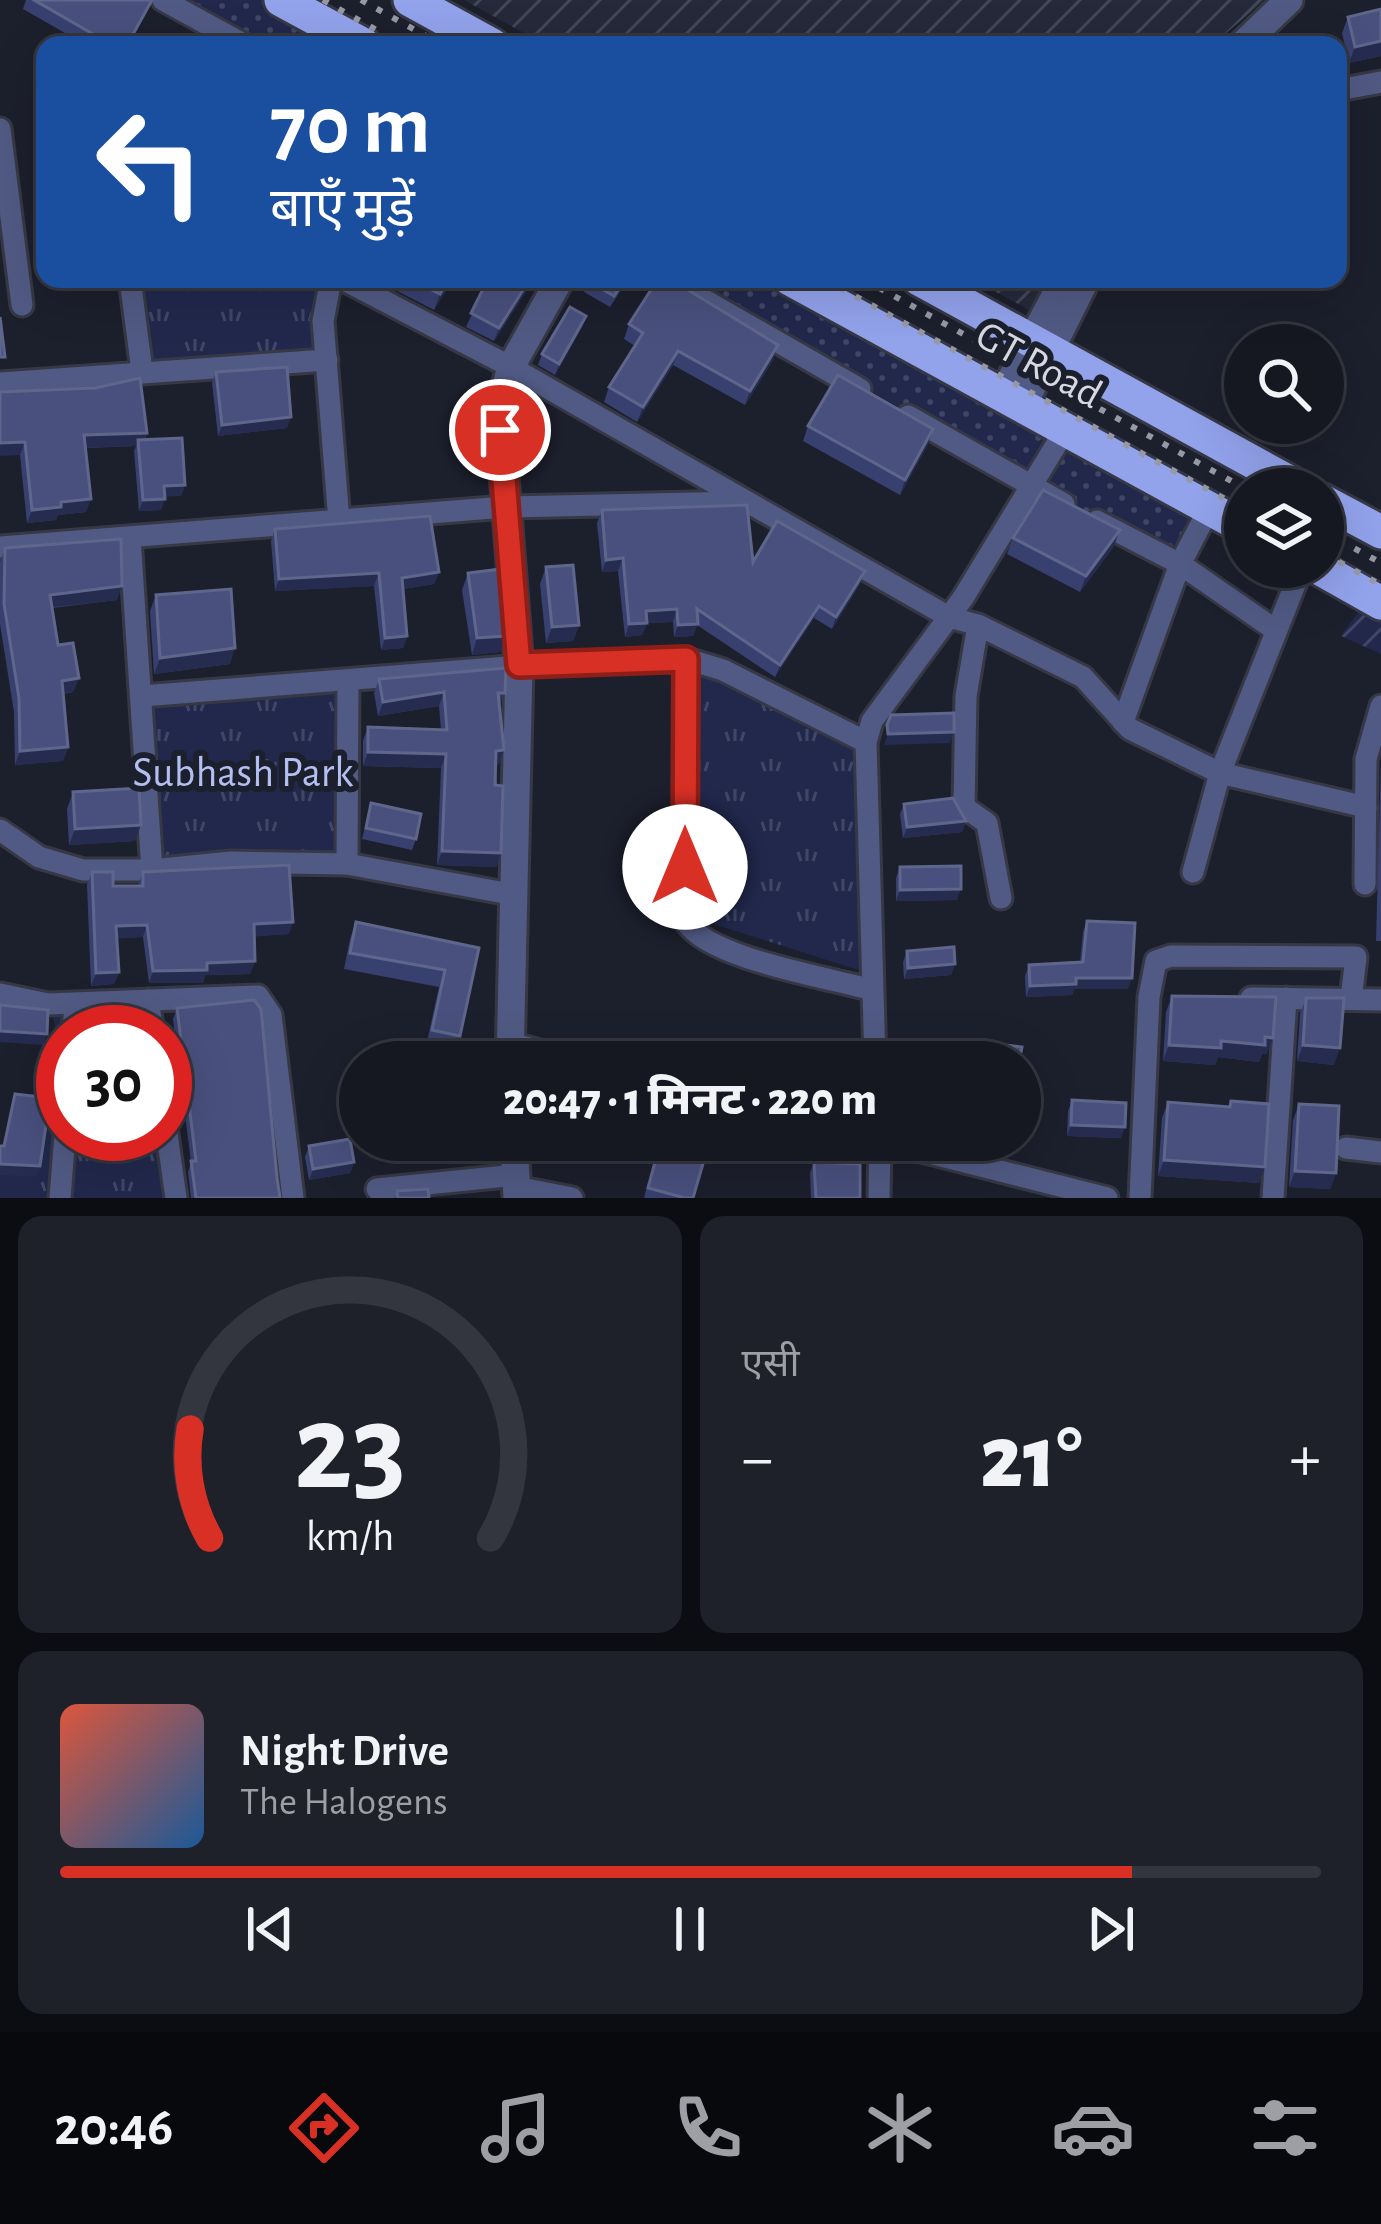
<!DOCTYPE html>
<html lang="hi">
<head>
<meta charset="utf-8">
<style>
  body { margin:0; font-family:"Alegreya Sans","Noto Sans Devanagari",sans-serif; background:#1e202a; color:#f1f3f6; height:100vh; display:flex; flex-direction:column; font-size:45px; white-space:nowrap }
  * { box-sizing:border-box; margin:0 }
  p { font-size:39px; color:#9d9fa5 }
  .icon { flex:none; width:66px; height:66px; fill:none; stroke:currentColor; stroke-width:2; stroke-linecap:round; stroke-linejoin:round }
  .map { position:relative; height:1198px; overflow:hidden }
  .side { display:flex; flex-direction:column; gap:18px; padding:18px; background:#0c0d12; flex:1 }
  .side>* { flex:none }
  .top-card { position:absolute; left:36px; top:36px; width:1311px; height:252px; border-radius:24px; box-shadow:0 12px 48px #0002,0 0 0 3px #34363f; background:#1a4fa0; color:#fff; overflow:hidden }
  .fabs { position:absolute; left:1224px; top:324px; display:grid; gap:24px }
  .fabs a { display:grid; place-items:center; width:120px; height:120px; border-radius:50%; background:#151721; box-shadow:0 12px 48px #0002,0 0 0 3px #34363f; font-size:60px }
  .speed { position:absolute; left:36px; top:1005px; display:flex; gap:24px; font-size:60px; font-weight:700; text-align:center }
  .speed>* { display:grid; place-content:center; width:156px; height:156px; border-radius:50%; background:#151721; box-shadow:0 12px 48px #0002,0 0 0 3px #34363f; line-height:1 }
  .speed .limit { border:18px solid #d22; background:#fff; color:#111 }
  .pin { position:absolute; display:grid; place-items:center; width:102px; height:102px; color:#fff; margin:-51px; border:6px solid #fff; border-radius:50%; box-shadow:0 3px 12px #0007 }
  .me { position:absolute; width:132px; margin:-66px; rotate:0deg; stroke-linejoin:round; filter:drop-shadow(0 0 9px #0008) }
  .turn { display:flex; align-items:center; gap:42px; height:252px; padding:0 36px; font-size:54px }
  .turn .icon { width:156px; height:156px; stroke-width:2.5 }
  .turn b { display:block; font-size:84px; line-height:102px }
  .big { font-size:90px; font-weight:800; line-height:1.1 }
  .side .widget { flex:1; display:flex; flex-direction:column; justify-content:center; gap:18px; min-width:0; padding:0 42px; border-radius:24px; background:#1e202a }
  .side .dial { align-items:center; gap:0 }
  .dial svg { height:312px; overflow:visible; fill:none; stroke:#34363f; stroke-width:7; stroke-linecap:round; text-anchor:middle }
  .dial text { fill:#f1f3f6; stroke:none }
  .song { display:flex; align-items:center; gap:36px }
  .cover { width:144px; height:144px; border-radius:18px; background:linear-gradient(135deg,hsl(10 70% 55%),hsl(210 70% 35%)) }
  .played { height:12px; border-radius:6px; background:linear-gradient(90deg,#d93025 85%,#34363f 85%) }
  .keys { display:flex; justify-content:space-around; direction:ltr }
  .heat { display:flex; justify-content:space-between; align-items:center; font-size:66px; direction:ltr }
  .side .tiles { flex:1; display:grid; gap:18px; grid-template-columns:1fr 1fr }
  .widget:last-child { grid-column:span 2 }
  .trip { position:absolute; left:339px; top:1041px; width:702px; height:120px; border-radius:60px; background:#151721; box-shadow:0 12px 48px #0002,0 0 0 3px #34363f; font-weight:800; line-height:120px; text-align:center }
  .tab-bar { display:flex; height:192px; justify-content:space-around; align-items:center; background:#08090d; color:#9d9fa5 }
  .tab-bar .icon { width:84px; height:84px }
  .tab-bar .on { color:#d93025 }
  .tab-bar b { font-size:54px; color:#f1f3f6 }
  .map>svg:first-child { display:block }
</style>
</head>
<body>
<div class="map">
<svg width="1381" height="1198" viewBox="0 0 1381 1198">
  <defs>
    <pattern id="industrial-furrows" width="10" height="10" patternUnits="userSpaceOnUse" patternTransform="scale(3)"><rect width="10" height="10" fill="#25293a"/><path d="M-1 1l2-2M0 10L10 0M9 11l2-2" fill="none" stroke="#444756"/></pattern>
    <pattern id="grass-dots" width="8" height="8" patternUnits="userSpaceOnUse" patternTransform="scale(3)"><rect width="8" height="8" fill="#21284c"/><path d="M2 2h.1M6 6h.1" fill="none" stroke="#404766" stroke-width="1.8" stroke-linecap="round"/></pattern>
    <pattern id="park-tufts" width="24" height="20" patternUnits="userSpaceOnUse" patternTransform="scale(3)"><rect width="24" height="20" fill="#21284c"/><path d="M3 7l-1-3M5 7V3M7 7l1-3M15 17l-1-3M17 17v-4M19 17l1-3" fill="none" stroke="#404766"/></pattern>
    <pattern id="garden-furrows" width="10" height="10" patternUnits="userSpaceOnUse" patternTransform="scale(3)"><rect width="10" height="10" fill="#21284c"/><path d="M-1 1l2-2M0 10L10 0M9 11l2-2" fill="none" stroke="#404766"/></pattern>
  </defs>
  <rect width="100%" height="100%" fill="#1c1f2c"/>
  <g fill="url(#industrial-furrows)">
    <polygon points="464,0 1265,0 1212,45 546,45"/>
    <polygon points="972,279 1049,279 1031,311"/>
  </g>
  <g fill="url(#grass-dots)">
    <polygon points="162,0 282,0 364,45 244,45"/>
    <polygon points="667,279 791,279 1205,506 1180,563"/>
  </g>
  <g fill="url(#park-tufts)">
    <polygon points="142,279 326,279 313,351 153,366"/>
    <polygon points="703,660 855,747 868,973 679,913"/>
    <polygon points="340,676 343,860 156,864 149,690"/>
    <polygon points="142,1000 147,1032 63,1032 63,1134 162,1134 172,1198 0,1198 0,1172 38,1164 55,1024 48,1007"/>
  </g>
  <polygon fill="url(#garden-furrows)" points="1368,599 1381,606 1381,654 1341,636"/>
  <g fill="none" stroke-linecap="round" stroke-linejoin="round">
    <g stroke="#363945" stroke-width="27">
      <g id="minor">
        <polyline points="163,0 245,45"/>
        <polyline points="1338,90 1381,82"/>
        <polyline points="0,129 22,305"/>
        <polyline points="130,279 142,371"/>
        <polyline points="331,279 323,321 339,521"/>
        <polyline points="342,279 511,367 949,617 978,625 1083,677 1130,729 1220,773 1366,807"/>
        <polyline points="668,279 860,389"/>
        <polyline points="0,383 327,360"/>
        <polyline points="908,416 1064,504"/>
        <polyline points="1097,521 1180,564 1274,629"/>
        <polyline points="130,538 152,870"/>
        <polyline points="0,547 505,507 742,502"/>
        <polyline points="978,625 966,696 964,807 987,823 1001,898"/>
        <path d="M687,659L686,922C710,959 827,977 872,990"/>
        <polyline points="142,696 519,666 687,659 723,670 866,742"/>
        <polyline points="1123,722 1180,564 1209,509"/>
        <polyline points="0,830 39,857 83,870 152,870 231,862 347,864 510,894"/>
        <polyline points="347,864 348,682"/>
        <polyline points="1193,872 1220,773 1302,567"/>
        <polyline points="1365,884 1366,759 1381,706"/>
        <polyline points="0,994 48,1004 258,996 271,1015 293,1198"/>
        <polyline points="1251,998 1381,1000"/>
        <polyline points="148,1000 153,1032"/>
        <polyline points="73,1032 75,1005"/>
        <polyline points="510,1043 581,1062"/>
        <polyline points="875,1062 866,742 872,721 963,598 1064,432"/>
        <polyline points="165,1120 176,1198"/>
        <polyline points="878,1140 1107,1198"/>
        <polyline points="1346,1148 1381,1152"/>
        <polyline points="516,1187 572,1198"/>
        <polyline points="377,1189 516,1175"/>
        <polyline points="60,1198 65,1134"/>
        <polyline points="879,1198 880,1140"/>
        <polyline points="1140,1198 1149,997 1156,961 1171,956 1356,957 1351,999"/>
        <polyline points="1273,1198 1286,998"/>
      </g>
    </g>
    <g stroke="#363945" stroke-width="33">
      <g id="tertiary">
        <polyline points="1242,45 1289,0"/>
        <polyline points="1002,396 1064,279"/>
        <polyline points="1022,407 1086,279"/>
        <polyline points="510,1062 519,666 499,411 511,367 560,279"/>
        <polyline points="514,1140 517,1198"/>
      </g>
    </g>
    <g stroke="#363945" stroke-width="39">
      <g id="trunk">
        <polyline points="281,0 364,45"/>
        <polyline points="410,0 492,45"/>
        <polyline points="790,279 1245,528"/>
        <polyline points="919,279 1302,489"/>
        <polyline points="1323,501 1381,532"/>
        <polyline points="1317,567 1381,603"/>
      </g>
    </g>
    <use href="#minor" stroke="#515a84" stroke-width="21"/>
    <use href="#tertiary" stroke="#515a84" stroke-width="27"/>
    <use href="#trunk" stroke="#92a2eb" stroke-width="33"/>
    <g stroke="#9699a3" stroke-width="6" stroke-dasharray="6 12" stroke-linecap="butt">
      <polyline points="323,0 403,45"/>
      <polyline points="361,0 442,45"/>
      <polyline points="824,279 1245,510"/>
      <polyline points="863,279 1246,489"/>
      <polyline points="1323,531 1381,563"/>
      <polyline points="1323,553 1381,585"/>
    </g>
  </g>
  <g fill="#384070">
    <polygon points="26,0 153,0 129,45 86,45 23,9"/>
    <polygon points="1381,9 1381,56 1349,63 1342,33 1348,17"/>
    <polygon points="374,279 453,279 434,310"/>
    <polygon points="488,279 534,279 494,341 466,327"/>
    <polygon points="589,279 628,279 610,307 584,292"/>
    <polygon points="586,316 582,327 555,375 538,365 542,354"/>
    <polygon points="629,324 773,360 745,405 673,365 637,422 604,402 609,387 635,346 624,339"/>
    <polygon points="216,372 287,428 218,436 212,383"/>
    <polygon points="0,392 147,433 145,440 185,485 181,496 164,496 161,510 139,511 134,451 136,446 85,448 86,512 58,515 56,520 27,523 20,455"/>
    <polygon points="808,426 928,444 900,495 803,441"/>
    <polygon points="602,510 753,562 860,584 832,629 814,618 775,677 697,625 693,636 674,637 673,622 647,623 642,635 625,637 618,571 602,572 597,523"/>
    <polygon points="275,529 439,572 434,584 403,589 407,636 403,648 381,650 374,586 275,591 271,541"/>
    <polygon points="1013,538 1114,546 1080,592 1007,554"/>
    <polygon points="5,548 117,600 52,608 58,645 79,678 73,692 63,694 68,747 63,761 15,765 14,712 0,624 0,562"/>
    <polygon points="546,567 579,625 573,641 546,643 540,584"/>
    <polygon points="468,573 500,652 472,655 462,590"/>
    <polygon points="156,595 230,664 154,674 150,611"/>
    <polygon points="506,668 500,707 504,750 499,764 496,765 501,853 496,867 437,865 441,768 363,766 363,741 368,727 441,730 439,706 378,716 374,693 379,679"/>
    <polygon points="1381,761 1381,941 1376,941"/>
    <polygon points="73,792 135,841 69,845 67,809"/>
    <polygon points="371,803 416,839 412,850 362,839"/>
    <polygon points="904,804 966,821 962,832 903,838 900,814"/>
    <polygon points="900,867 957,900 896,901 896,878"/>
    <polygon points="92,872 113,886 138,886 143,872 289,934 254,936 255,961 250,974 205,975 203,983 149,983 143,937 117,938 119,972 114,984 91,986 87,885"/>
    <polygon points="1087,921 1128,989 1074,989 1072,995 1026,997 1025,976 1029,965 1080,962 1083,932"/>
    <polygon points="356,922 479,948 460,1036 454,1052 426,1046 439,987 344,969 350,939"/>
    <polygon points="907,951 955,964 951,975 904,979 903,962"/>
    <polygon points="1172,996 1267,1054 1262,1054 1259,1062 1218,1057 1215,1065 1163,1061 1166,1012"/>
    <polygon points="1306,998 1334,1065 1297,1061 1300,1014"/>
    <polygon points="177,1008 277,1178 280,1198 191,1198 188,1172 191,1162 173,1019"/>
    <polygon points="1072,1100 1121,1138 1067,1136 1068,1111"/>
    <polygon points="1231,1101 1259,1183 1158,1176 1162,1118 1168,1102 1229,1107"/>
    <polygon points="1299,1104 1336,1173 1330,1189 1289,1187 1293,1120"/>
    <polygon points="648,1140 681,1140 693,1198 644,1198 658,1145 648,1142"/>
    <polygon points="982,1140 1006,1140 1001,1156 979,1150"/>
    <polygon points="309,1146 354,1162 350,1173 309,1180 305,1157"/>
    <polygon points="814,1162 860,1198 811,1198 810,1173"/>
  </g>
  <g fill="#262c50">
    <polygon points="153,0 129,45 127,45"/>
    <polygon points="1381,41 1381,56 1349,63 1355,47"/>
    <polygon points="449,279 453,279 434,310 440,294"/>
    <polygon points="530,279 534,279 494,341 499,328"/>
    <polygon points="586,316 582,327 555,375 559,364"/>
    <polygon points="778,345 773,360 745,405 750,391"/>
    <polygon points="678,351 673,365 637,422 643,407"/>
    <polygon points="291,417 287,428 218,436 222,425"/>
    <polygon points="933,429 928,444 900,495 905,480"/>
    <polygon points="147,433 142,446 138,440 136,446 79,448 84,435"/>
    <polygon points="25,442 20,455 0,456 0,443"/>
    <polygon points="185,485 181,496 160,497 164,486"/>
    <polygon points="91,499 86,512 58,515 56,520 27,523 32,510 61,502"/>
    <polygon points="165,499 161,510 139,511 143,500"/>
    <polygon points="1120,530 1114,546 1080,592 1086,576"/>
    <polygon points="623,558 618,571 602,572 606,560"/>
    <polygon points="865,571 860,584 832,629 836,617"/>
    <polygon points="439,572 434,584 397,590 402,578"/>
    <polygon points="379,573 374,586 275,591 279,579"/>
    <polygon points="122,586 117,600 45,608 50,595"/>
    <polygon points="819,606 814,618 775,677 780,665"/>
    <polygon points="677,609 673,622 647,623 642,635 625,637 629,624 646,611"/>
    <polygon points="698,624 693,636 674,637 678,625"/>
    <polygon points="579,625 573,641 546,643 552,627"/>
    <polygon points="407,636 403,648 381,650 385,638"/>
    <polygon points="506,636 500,652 472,655 477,638"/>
    <polygon points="235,648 230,664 154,674 160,658"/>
    <polygon points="79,678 73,692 57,694 62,681"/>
    <polygon points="444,692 439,706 378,716 383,702"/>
    <polygon points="954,732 950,743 884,745 888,734"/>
    <polygon points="68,747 63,761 15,765 20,751"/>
    <polygon points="504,750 499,764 491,765 496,751"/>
    <polygon points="368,752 446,754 441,768 363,766"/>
    <polygon points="966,821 962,832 903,838 907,827"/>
    <polygon points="141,825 135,841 69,845 75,829"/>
    <polygon points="442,851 501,853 496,867 437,865"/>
    <polygon points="961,889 957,900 896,901 900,890"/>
    <polygon points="293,922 289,934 249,937 254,924"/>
    <polygon points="147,925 143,937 112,939 116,926"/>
    <polygon points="255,961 250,974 205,975 203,983 149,983 153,971 207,963"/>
    <polygon points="955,964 951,975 904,979 908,968"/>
    <polygon points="119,972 114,984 91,986 96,973"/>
    <polygon points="1076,978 1132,978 1128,989 1074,989 1072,995 1026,997 1030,986"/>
    <polygon points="0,1031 47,1034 43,1045 0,1042"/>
    <polygon points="1265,1037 1273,1038 1267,1054 1262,1054 1259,1062 1218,1057 1215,1065 1163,1061 1169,1045"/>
    <polygon points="1303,1045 1340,1048 1334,1065 1297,1061"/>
    <polygon points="1071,1125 1125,1127 1121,1138 1067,1136"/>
    <polygon points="1164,1160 1265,1167 1259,1183 1158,1176"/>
    <polygon points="354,1162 350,1173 309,1180 313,1169"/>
    <polygon points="0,1164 40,1166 36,1177 0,1175"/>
    <polygon points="1295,1171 1336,1173 1330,1189 1289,1187"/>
  </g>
  <g fill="#49507d" stroke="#5f668c" stroke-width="3">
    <polygon points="34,0 152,0 127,45 112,45"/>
    <polygon points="1381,9 1381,41 1355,47 1348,17"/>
    <polygon points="410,279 449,279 440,294"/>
    <polygon points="488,279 530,279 499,328 471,313"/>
    <polygon points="589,279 625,279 614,296 588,281"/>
    <polygon points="658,279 670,279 778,345 750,391 678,351 643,407 609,387 643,333 629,324"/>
    <polygon points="570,307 586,316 559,364 542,354"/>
    <polygon points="0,317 5,357 0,357"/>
    <polygon points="287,367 291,417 222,425 216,372"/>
    <polygon points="838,375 933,429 905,480 808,426"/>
    <polygon points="140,378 147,433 84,435 91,499 61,502 61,507 32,510 25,442 0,443 0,392 95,388"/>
    <polygon points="182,438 185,485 164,486 165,499 143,500 138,440"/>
    <polygon points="1043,490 1120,530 1086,576 1013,538"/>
    <polygon points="747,505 753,562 777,521 865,571 836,617 819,606 780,665 697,609 698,624 678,625 677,609 646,611 647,623 629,624 623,558 606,560 602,510"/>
    <polygon points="430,516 439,572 402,578 407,636 385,638 379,573 279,579 275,529"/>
    <polygon points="121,539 122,586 50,595 58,645 73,643 79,678 62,681 68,747 20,751 19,698 4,604 5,548"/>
    <polygon points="573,565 579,625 552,627 546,567"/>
    <polygon points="501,569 506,636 477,638 468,573"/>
    <polygon points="231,589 235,648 160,658 156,595"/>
    <polygon points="506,668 505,693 498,693 504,750 496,751 495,785 503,786 501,853 442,851 446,754 368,752 368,727 447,730 444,692 383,702 379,679"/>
    <polygon points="954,713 954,732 888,734 887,725 891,715"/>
    <polygon points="139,788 141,825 75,829 73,792"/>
    <polygon points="953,798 966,821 907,827 904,804"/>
    <polygon points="371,803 421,814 416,839 366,828"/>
    <polygon points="289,865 293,922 254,924 255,961 207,963 207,970 153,971 147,925 116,926 119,972 96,973 92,872 113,872 113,886 143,886 143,872"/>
    <polygon points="961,866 961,889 900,890 900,867"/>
    <polygon points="1087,921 1135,923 1132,978 1076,978 1076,984 1030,986 1029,965 1083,962"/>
    <polygon points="356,922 479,948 460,1036 432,1030 445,970 350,953"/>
    <polygon points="954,947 955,964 908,968 907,951"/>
    <polygon points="1172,996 1276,997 1273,1038 1265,1037 1265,1045 1221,1041 1221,1048 1169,1045"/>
    <polygon points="1306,998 1344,998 1340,1048 1303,1045"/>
    <polygon points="254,1000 261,1009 277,1178 280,1198 196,1198 191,1161 196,1161 177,1008"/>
    <polygon points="0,1005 48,1010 47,1034 0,1031"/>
    <polygon points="988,1043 1022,1047 1019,1062 985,1062"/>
    <polygon points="15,1094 50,1098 40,1166 0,1164 0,1146 4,1146"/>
    <polygon points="1072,1100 1126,1103 1125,1127 1071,1125"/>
    <polygon points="1231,1101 1269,1104 1265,1167 1164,1160 1168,1102 1230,1107"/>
    <polygon points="1299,1104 1339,1106 1336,1173 1295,1171"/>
    <polygon points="350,1139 354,1162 313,1169 309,1146"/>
    <polygon points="661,1140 681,1140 680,1142 707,1150 693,1198 685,1198 648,1188"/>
    <polygon points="986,1140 1006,1140 1005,1145"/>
    <polygon points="814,1162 860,1164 860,1198 816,1198"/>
    <polygon points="428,1189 429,1198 398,1198 397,1191"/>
  </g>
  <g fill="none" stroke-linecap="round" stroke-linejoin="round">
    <g stroke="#8d1f18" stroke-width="30">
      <polyline id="route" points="500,430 519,665 686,659 685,867"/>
    </g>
    <use href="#route" stroke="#d93025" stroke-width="21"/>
  </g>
  <g text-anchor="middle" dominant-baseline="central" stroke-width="12" stroke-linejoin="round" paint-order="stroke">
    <g font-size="42" fill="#d6d9e1" stroke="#1c1f2c">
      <text transform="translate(1039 365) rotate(29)">GT Road</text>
    </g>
    <g font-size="42" fill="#b3bff1" stroke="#1c1f2c">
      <text x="243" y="773">Subhash Park</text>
    </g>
  </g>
</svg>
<div class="fabs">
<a><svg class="icon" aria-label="search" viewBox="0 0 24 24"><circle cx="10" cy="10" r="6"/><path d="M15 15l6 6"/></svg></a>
<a><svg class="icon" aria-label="layers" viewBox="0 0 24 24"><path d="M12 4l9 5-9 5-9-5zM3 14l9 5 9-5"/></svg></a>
</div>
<div class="speed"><div class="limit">30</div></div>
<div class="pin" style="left:500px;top:430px;background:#d93025"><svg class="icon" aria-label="arrive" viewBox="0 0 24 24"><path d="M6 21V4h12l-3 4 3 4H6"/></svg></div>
<svg class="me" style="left:685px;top:867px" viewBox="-20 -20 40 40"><circle r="19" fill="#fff"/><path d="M0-13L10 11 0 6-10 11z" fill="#d93025"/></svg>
<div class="trip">20:47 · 1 मिनट · 220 m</div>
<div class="top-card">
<div class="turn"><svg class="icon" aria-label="left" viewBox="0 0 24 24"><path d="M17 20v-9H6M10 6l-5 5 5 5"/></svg><div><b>70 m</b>बाएँ मुड़ें</div></div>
</div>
</div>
<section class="side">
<div class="tiles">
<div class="widget dial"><svg viewBox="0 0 100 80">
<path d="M14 69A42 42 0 1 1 86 69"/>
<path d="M14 69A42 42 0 0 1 9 41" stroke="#d93025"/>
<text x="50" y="56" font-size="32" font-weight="700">23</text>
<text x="50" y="72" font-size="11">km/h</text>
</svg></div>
<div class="widget"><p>एसी</p>
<div class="heat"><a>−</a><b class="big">21°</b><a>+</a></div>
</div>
<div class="widget">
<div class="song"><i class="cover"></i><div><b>Night Drive</b><p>The Halogens</p></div></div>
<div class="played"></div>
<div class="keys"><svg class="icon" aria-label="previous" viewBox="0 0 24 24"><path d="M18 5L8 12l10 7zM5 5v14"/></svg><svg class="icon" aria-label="pause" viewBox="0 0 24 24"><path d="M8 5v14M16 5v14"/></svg><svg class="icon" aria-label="next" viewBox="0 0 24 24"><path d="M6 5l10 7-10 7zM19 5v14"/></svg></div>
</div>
</div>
</section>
<nav class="tab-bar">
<b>20:46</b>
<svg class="icon on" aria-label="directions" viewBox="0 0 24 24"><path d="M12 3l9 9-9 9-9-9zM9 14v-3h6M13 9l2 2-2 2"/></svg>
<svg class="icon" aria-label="music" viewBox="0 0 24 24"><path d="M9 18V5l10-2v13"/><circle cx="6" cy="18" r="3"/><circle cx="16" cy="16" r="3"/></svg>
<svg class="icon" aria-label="phone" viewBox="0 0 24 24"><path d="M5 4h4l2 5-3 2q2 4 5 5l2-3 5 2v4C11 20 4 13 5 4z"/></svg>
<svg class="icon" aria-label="climate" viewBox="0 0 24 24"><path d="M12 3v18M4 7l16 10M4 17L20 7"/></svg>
<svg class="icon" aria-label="car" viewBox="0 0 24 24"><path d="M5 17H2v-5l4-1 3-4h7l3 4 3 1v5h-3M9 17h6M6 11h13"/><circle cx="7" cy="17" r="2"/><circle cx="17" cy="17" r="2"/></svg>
<svg class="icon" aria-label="filters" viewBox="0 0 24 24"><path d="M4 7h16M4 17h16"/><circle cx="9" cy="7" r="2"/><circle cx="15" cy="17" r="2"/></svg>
</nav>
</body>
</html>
